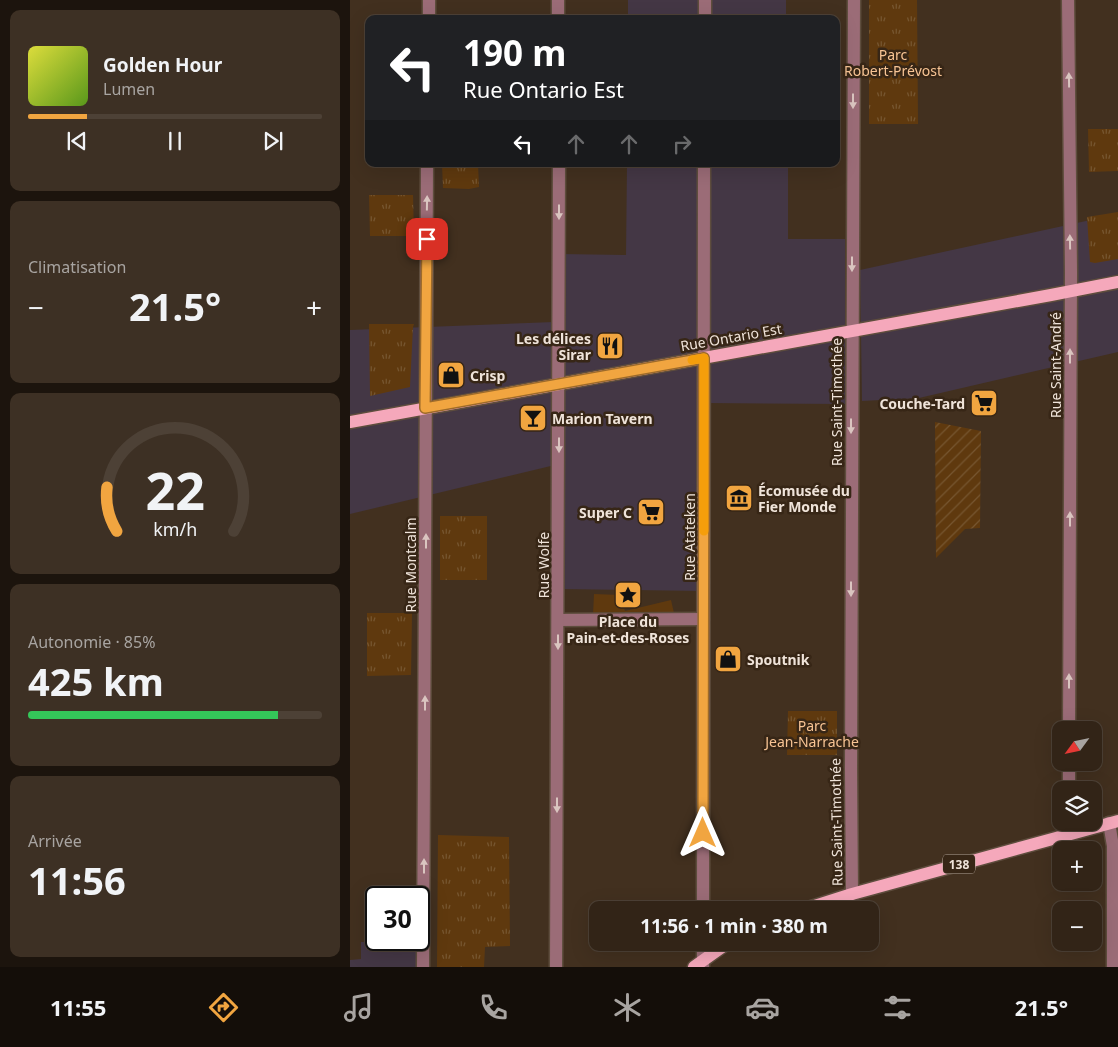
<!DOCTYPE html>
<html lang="fr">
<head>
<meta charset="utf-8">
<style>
  body { margin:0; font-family:"Noto Sans",sans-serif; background:#3d3024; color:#f1f3f6; height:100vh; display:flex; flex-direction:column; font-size:19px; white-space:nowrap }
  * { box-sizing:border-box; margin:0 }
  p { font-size:16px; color:#a8a4a1 }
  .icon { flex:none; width:28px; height:28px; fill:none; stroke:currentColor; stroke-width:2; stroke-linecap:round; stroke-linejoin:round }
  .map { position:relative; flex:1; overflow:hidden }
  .sheet { display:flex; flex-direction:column; gap:10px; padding:10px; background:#1c140d; width:350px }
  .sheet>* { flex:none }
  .hud { position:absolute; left:15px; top:15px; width:475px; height:152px; border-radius:10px; box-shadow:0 5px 20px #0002,0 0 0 1px #4d4136; background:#202124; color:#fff; overflow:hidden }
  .needle { width:32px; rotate:237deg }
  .controls { position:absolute; left:702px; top:721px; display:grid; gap:10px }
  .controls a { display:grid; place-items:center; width:50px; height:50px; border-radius:10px; background:#322417; box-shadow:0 5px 20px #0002,0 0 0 1px #4d4136; font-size:25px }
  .speed { position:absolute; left:15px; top:886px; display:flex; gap:10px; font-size:25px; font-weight:700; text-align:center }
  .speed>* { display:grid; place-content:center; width:65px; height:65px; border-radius:50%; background:#322417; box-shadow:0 5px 20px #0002,0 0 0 1px #4d4136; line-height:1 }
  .speed .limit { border:2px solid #111; border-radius:8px; background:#fff; color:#111 }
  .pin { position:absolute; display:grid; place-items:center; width:42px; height:42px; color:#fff; margin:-21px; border-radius:10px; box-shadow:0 2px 8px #0006 }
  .me { position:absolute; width:55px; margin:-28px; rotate:0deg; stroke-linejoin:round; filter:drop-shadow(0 0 4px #0008) }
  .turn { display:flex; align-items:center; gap:18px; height:105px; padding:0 15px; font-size:22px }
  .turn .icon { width:65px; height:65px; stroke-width:2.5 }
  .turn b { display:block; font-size:35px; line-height:42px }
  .lanes { display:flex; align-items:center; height:48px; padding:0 15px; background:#0003; justify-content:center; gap:25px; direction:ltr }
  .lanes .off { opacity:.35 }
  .big { font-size:38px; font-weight:700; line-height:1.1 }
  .sheet .card { flex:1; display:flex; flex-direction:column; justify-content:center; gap:8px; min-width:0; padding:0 18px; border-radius:10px; background:#3d3024 }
  .sheet .dial { align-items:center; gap:0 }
  .dial svg { height:130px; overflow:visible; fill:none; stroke:#4d4136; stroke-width:7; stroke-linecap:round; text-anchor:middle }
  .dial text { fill:#f1f3f6; stroke:none }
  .song { display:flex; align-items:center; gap:15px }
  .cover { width:60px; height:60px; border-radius:8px; background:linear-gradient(135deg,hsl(60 70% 55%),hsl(90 70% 35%)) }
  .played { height:5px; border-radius:2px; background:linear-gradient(90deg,#f1a540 20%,#4d4136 20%) }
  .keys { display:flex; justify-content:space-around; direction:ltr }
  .heat { display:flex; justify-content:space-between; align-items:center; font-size:28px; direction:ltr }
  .charge { height:8px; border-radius:4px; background:linear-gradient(90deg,#34c759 85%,#4d4136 0) }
  .trip { position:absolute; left:239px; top:901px; width:290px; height:50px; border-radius:10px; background:#322417; box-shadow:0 5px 20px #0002,0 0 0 1px #4d4136; font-weight:700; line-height:50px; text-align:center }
  .menu { display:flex; height:80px; justify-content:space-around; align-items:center; background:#140e09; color:#a8a4a1 }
  .menu .icon { width:35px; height:35px }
  .menu .active { color:#f1a540 }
  .menu b { font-size:22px; color:#f1f3f6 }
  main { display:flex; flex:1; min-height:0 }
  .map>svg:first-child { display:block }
</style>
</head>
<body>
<main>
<section class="sheet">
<div class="card">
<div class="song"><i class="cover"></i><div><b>Golden Hour</b><p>Lumen</p></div></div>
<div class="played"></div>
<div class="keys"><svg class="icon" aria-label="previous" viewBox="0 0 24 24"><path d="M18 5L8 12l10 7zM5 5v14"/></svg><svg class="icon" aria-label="pause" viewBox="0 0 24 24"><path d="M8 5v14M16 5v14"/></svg><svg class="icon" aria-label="next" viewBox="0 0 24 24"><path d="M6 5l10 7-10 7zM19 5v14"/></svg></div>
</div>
<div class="card"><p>Climatisation</p>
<div class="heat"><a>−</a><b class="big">21.5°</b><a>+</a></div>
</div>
<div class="card dial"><svg viewBox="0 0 100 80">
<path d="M14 69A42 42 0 1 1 86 69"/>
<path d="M14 69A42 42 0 0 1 8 42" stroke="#f1a540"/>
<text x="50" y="56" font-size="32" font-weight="700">22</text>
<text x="50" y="72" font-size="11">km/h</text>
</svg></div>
<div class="card"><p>Autonomie · 85%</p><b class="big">425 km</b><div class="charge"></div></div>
<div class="card"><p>Arrivée</p><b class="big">11:56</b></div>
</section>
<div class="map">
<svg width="768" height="967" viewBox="0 0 768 967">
  <defs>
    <pattern id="park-tufts" width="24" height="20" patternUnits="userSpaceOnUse" patternTransform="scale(1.25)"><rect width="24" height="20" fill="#5f390e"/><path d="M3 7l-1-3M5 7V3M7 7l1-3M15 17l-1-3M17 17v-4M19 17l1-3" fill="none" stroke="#765630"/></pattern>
    <pattern id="garden-furrows" width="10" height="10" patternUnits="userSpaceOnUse" patternTransform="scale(1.25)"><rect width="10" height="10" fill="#5f390e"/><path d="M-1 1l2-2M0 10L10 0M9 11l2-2" fill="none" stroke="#765630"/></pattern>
  </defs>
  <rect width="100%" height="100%" fill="#42301f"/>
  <g fill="#443745">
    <rect x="278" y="0" width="158" height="19"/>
    <polygon points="277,164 438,164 438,239 495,239 495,404 355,403 353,591 210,589 209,254 276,255"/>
    <polygon points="768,214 768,352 569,398 512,401 510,270"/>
    <polygon points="204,322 205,465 0,514 0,330"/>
    <polygon points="11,942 69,942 69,967 0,967 0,960 11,959"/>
  </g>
  <polygon fill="#5f390e" points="244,594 270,595 275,611 321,600 324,613 243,615"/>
  <g fill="url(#park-tufts)">
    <polygon points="519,0 567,0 568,124 519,124"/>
    <polygon points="738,129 768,129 768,171 739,172"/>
    <polygon points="92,164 128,164 129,187 119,189 93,188"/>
    <polygon points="19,195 63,195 64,236 20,236"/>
    <polygon points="768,212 768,259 745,263 740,262 737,217"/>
    <polygon points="19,324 64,324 63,327 60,387 20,396"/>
    <rect x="90" y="516" width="47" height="64"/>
    <polygon points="17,613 62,613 61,675 17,676"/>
    <polygon points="438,711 487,711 487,755 437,755"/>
    <polygon points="88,835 159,837 160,946 135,947 134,967 87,967"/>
  </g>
  <polygon fill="url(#garden-furrows)" points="585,422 631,431 630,528 615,529 586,558"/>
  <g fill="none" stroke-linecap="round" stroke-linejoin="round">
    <g stroke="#5e4d3d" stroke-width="15">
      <g id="minor">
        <polyline points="208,0 208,19"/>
        <polyline points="718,0 721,272 719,730"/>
        <polyline points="79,19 79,0"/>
        <polyline points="355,19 355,0"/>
        <polyline points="208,620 353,619"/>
        <polyline points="719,790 719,762"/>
        <polyline points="759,823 763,846 763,967"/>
        <polyline points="716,835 719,822"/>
        <polyline points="502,894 501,769 504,0"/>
        <polyline points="353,910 354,164"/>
        <polyline points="73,967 77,164"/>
        <polyline points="206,967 209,164"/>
        <polyline points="353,967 353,942"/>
      </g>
    </g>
    <g stroke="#5e4d3d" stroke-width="15">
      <g id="major">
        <polyline points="0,422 701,295 768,282"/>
        <polyline points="452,910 502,894 768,821"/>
        <polyline points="344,967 379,942"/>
      </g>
    </g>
    <use href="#minor" stroke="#9b6c77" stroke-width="12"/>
    <use href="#major" stroke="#f5a8bb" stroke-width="12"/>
  </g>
  <defs><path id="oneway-solid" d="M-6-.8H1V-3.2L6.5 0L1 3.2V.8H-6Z" transform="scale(1.25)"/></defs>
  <g fill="#dac5c0">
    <use href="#oneway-solid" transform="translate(719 80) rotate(-91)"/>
    <use href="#oneway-solid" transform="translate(503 101) rotate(90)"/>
    <use href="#oneway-solid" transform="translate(77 203) rotate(-89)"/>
    <use href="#oneway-solid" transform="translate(209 212) rotate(90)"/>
    <use href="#oneway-solid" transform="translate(720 242) rotate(-91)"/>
    <use href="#oneway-solid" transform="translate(502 264) rotate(90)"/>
    <use href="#oneway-solid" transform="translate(720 356) rotate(-90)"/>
    <use href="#oneway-solid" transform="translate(501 426) rotate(90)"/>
    <use href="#oneway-solid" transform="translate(209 445) rotate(90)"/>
    <use href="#oneway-solid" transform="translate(720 519) rotate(-90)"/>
    <use href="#oneway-solid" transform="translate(76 541) rotate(-90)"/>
    <use href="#oneway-solid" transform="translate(501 589) rotate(90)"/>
    <use href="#oneway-solid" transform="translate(208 642) rotate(90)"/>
    <use href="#oneway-solid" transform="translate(719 681) rotate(-90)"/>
    <use href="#oneway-solid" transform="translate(75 703) rotate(-90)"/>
    <use href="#oneway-solid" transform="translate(207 805) rotate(90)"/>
    <use href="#oneway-solid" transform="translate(74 866) rotate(-90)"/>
  </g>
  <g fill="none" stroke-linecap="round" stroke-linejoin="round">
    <g stroke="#9d6b2a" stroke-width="12">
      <polyline id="route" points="77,239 75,408 354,358 353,833"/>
    </g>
    <use href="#route" stroke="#f1a540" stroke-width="9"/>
    <polyline stroke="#f59e0b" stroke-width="9" points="342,360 354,358 354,531"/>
  </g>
  <defs>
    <g id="restaurant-square" transform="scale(1.4375)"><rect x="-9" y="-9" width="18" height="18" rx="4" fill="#f1a540" stroke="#372616"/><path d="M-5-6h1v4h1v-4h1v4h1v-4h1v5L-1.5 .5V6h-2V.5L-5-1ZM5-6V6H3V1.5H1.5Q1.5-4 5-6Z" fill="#111"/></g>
    <g id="shop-square" transform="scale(1.4375)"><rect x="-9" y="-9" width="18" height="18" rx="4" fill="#f1a540" stroke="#372616"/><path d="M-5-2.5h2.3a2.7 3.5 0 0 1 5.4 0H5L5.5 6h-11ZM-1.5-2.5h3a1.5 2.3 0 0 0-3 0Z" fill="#111"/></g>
    <g id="supermarket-square" transform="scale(1.4375)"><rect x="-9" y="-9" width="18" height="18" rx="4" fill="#f1a540" stroke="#372616"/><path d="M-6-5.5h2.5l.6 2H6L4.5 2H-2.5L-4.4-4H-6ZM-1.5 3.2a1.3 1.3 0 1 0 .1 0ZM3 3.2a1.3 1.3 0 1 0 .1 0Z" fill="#111"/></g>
    <g id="bar-square" transform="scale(1.4375)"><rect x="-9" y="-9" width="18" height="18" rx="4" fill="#f1a540" stroke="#372616"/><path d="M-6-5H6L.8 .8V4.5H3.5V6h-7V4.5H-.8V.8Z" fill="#111"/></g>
    <g id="museum-square" transform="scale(1.4375)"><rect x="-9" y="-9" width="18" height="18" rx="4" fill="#f1a540" stroke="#372616"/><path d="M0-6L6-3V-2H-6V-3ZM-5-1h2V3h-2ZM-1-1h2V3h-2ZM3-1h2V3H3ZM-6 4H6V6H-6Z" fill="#111"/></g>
    <g id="sight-square" transform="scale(1.4375)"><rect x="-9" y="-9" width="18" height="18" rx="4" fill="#f1a540" stroke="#372616"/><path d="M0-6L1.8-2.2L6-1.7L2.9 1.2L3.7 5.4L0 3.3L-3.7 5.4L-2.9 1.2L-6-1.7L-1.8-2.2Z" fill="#111"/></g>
  </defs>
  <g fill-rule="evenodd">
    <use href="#restaurant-square" x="260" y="346"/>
    <use href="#shop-square" x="101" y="375"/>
    <use href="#supermarket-square" x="634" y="403"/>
    <use href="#bar-square" x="183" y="418"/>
    <use href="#museum-square" x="389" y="498"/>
    <use href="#supermarket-square" x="301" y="512"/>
    <use href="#sight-square" x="278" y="595"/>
    <use href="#shop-square" x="378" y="659"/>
  </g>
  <g text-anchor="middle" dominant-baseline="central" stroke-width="5" stroke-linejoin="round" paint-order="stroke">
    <rect fill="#372616" stroke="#b8aa9e" stroke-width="1" x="593" y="854.5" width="32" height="19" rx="4"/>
    <g font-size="12" font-weight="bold" fill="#efe3d9">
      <text x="609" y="864">138</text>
    </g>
    <g font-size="14" fill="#f8c494" stroke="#372616">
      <text x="543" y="54">Parc<tspan x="543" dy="16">Robert-Prévost</tspan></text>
      <text x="462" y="725">Parc<tspan x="462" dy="16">Jean-Narrache</tspan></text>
    </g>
    <g font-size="14" fill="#efe3d9" stroke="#372616">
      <text transform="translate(381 337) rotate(-10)">Rue Ontario Est</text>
      <text transform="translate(705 365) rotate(-90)">Rue Saint-André</text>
      <text transform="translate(486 402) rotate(-90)">Rue Saint-Timothée</text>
      <text transform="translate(339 537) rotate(-90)">Rue Atateken</text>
      <text transform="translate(60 565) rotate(-90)">Rue Montcalm</text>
      <text transform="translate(193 565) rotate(-90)">Rue Wolfe</text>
      <text transform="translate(486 822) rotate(-91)">Rue Saint-Timothée</text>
    </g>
    <g font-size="14" font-weight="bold" fill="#efe3d9" stroke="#372616" text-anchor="start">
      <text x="241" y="338" text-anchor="end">Les délices<tspan x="241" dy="16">Sirar</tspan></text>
      <text x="120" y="375">Crisp</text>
      <text x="615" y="403" text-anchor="end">Couche-Tard</text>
      <text x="202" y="418">Marion Tavern</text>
      <text x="408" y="490">Écomusée du<tspan x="408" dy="16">Fier Monde</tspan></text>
      <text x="282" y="512" text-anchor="end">Super C</text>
      <text x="278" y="621" text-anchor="middle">Place du<tspan x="278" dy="16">Pain-et-des-Roses</tspan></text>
      <text x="397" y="659">Spoutnik</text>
    </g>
  </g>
</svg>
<div class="controls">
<a><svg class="needle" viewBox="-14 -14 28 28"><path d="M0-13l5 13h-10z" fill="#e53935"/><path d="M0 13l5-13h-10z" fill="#a8a4a1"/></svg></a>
<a><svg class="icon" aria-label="layers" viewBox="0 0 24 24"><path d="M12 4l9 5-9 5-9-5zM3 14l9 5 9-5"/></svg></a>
<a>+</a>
<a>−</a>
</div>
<div class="speed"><div class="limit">30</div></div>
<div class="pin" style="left:77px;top:239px;background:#d93025"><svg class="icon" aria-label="arrive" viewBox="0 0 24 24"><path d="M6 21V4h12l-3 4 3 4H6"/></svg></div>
<svg class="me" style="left:353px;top:833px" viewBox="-20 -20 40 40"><path d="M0-17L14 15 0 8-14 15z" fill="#f1a540" stroke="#fff" stroke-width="4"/></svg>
<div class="trip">11:56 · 1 min · 380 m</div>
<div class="hud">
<div class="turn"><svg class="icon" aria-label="left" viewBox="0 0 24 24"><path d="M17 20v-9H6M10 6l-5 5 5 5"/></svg><div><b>190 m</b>Rue Ontario Est</div></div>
<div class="lanes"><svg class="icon" aria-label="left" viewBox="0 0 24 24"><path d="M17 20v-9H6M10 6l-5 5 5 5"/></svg><svg class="icon off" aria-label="ahead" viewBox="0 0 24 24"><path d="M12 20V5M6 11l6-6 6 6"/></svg><svg class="icon off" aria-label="ahead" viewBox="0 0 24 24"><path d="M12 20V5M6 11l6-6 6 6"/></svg><svg class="icon off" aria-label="right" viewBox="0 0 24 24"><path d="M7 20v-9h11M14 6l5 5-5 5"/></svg></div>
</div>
</div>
</main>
<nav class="menu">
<b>11:55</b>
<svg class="icon active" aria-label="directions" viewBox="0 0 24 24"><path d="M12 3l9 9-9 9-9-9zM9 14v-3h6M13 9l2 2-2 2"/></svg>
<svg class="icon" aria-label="music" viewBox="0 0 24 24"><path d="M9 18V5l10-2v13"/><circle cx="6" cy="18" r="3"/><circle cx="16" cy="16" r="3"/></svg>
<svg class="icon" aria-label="phone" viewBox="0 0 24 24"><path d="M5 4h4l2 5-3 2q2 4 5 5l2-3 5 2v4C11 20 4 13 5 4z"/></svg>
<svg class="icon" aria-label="climate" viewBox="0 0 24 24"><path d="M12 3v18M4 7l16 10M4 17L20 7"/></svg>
<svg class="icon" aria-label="car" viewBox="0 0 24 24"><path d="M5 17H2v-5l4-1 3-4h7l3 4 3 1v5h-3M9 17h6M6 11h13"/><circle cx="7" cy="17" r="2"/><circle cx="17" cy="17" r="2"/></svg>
<svg class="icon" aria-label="filters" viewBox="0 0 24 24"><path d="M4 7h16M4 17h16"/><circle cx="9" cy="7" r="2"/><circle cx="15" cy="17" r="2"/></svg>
<b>21.5°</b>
</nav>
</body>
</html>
